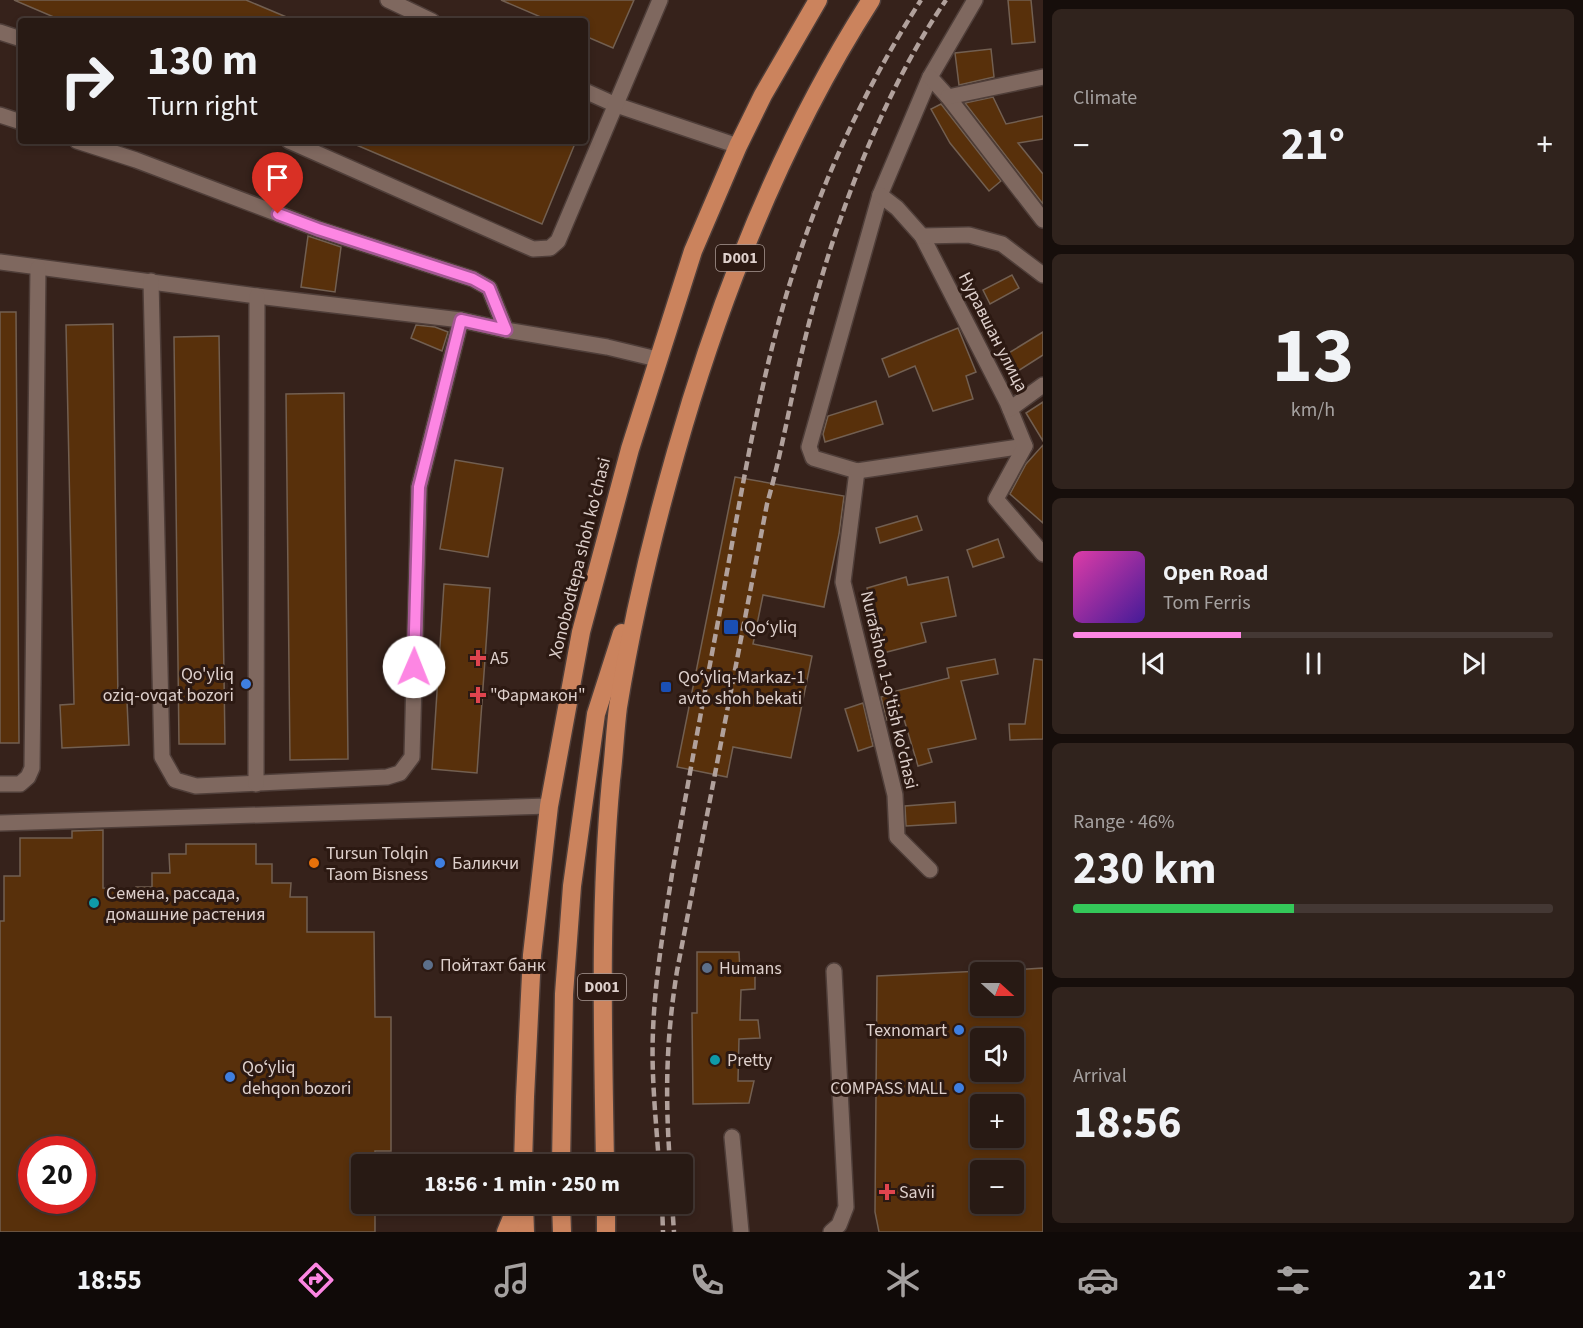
<!DOCTYPE html>
<html lang="en">
<head>
<meta charset="utf-8">
<style>
  body { margin:0; font-family:"Source Sans 3",sans-serif; background:#30231d; color:#f1f3f6; height:100vh; display:flex; flex-direction:column; font-size:22px; white-space:nowrap }
  * { box-sizing:border-box; margin:0 }
  p { font-size:20px; color:#a5a1a0 }
  .icon { flex:none; width:33px; height:33px; fill:none; stroke:currentColor; stroke-width:2; stroke-linecap:round; stroke-linejoin:round }
  .map { position:relative; flex:1; overflow:hidden }
  .drawer { display:flex; flex-direction:column; gap:9px; padding:9px; background:#160e0b; width:540px }
  .drawer>* { flex:none }
  .top-card { position:absolute; left:18px; top:18px; width:570px; height:126px; border-radius:6px; box-shadow:0 3px 9px #0003,0 0 0 2px #443834; background:#281a14; color:#f1f3f6; overflow:hidden }
  .needle { width:39px; rotate:111deg }
  .buttons { position:absolute; left:970px; top:962px; display:grid; gap:12px }
  .buttons a { display:grid; place-items:center; width:54px; height:54px; border-radius:6px; background:#281a14; box-shadow:0 3px 9px #0003,0 0 0 2px #443834; font-size:30px }
  .speed { position:absolute; left:18px; top:1136px; display:flex; gap:12px; font-size:30px; font-weight:700; text-align:center }
  .speed>* { display:grid; place-content:center; width:78px; height:78px; border-radius:50%; background:#281a14; box-shadow:0 3px 9px #0003,0 0 0 2px #443834; line-height:1 }
  .speed .limit { border:9px solid #d22; background:#fff; color:#111 }
  .pin { position:absolute; display:grid; place-items:center; width:51px; height:51px; color:#fff; margin:-62px -26px; border-radius:50% 50% 50% 0; rotate:-45deg; box-shadow:0 0 6px #0007 }
  .pin .icon { rotate:45deg }
  .me { position:absolute; width:66px; margin:-33px; rotate:1deg; stroke-linejoin:round; filter:drop-shadow(0 0 4px #0008) }
  .turn { display:flex; align-items:center; gap:21px; height:126px; padding:0 30px; font-size:27px }
  .turn .icon { width:78px; height:78px; stroke-width:2.5 }
  .turn b { display:block; font-size:42px; line-height:51px }
  .big { font-size:45px; font-weight:700; line-height:1.1 }
  .drawer .widget { flex:1; display:flex; flex-direction:column; justify-content:center; gap:9px; min-width:0; padding:0 21px; border-radius:9px; background:#30231d }
  .drawer .dial { align-items:center; gap:0 }
  .dial b { font-size:78px; line-height:1 }
  .song { display:flex; align-items:center; gap:18px }
  .cover { width:72px; height:72px; border-radius:9px; background:linear-gradient(135deg,hsl(320 70% 55%),hsl(260 70% 35%)) }
  .played { height:6px; border-radius:3px; background:linear-gradient(90deg,#fd86e3 35%,#443834 35%) }
  .keys { display:flex; justify-content:space-around; direction:ltr }
  .heat { display:flex; justify-content:space-between; align-items:center; font-size:33px; direction:ltr }
  .charge { height:9px; border-radius:4px; background:linear-gradient(90deg,#34c759 46%,#443834 0) }
  .trip { position:absolute; left:351px; top:1154px; width:342px; height:60px; border-radius:6px; background:#281a14; box-shadow:0 3px 9px #0003,0 0 0 2px #443834; font-weight:700; line-height:60px; text-align:center }
  .menu { display:flex; height:96px; justify-content:space-around; align-items:center; background:#100a08; color:#a5a1a0 }
  .menu .icon { width:42px; height:42px }
  .menu .on { color:#fd86e3 }
  .menu b { font-size:27px; color:#f1f3f6 }
  main { display:flex; flex:1; min-height:0 }
  .map>svg:first-child { display:block }
</style>
</head>
<body>
<main>
<div class="map">
<svg width="1043" height="1232" viewBox="0 0 1043 1232">
  <rect width="100%" height="100%" fill="#36221b"/>
  <g fill="#58300b" stroke="#725f51" stroke-width="1.5" fill-rule="evenodd">
    <polygon points="14,0 246,0 296,21 63,21"/>
    <polygon points="501,0 634,0 613,48 585,36 585,21 550,21"/>
    <polygon points="1008,0 1031,0 1035,42 1012,44"/>
    <polygon points="991,49 994,77 959,85 955,53"/>
    <polygon points="993,97 1006,124 1043,116 1043,139 1018,143 1043,174 1043,204 965,103"/>
    <polygon points="941,104 1001,181 989,191 950,143 941,127 931,109"/>
    <polygon points="347,141 576,141 542,224"/>
    <polygon points="308,236 341,247 335,292 301,287"/>
    <polygon points="1012,275 1019,288 990,304 983,290"/>
    <polygon points="0,312 16,312 19,743 0,743"/>
    <polygon points="113,324 118,702 127,702 129,745 62,748 60,705 74,704 66,325"/>
    <polygon points="416,325 435,327 448,332 442,351 411,338"/>
    <polygon points="958,328 976,372 966,376 973,399 933,411 915,366 889,377 882,359"/>
    <polygon points="1043,332 1043,355 1018,371 1007,354"/>
    <polygon points="219,336 225,744 179,744 174,337"/>
    <polygon points="344,393 348,759 290,760 286,394"/>
    <polygon points="876,401 883,424 825,442 823,434 828,416"/>
    <polygon points="1043,402 1043,441 1026,413"/>
    <polygon points="1043,445 1043,523 1010,494 1026,464"/>
    <polygon points="455,460 503,468 488,557 440,549"/>
    <polygon points="735,477 844,496 839,534 824,607 763,595 753,644 812,656 791,758 733,747 727,777 677,767"/>
    <polygon points="917,516 922,530 880,543 876,528"/>
    <polygon points="998,539 1004,557 973,567 967,550"/>
    <polygon points="906,577 908,585 948,577 956,616 921,623 926,642 883,653 867,588"/>
    <polygon points="444,584 490,588 477,773 432,769"/>
    <polygon points="995,659 998,674 961,681 976,739 928,749 932,762 918,766 903,716 887,720 881,697 885,696 884,694 949,678 947,668"/>
    <polygon points="1034,659 1043,660 1043,739 1010,740 1009,724 1025,724"/>
    <polygon points="863,703 873,746 858,751 845,709"/>
    <polygon points="955,802 956,823 906,826 905,806"/>
    <path d="M103,830V888L136,889V887H152V873H170L169,854H186V844H256V864H272V883H291L290,897H307V932H374L375,1017H391V1151H375V1164H362V1203H375V1232H0V921H4V876H20V838H72V831ZM32,1149H82V1200H32Z"/>
    <polygon points="697,952 739,952 740,972 755,972 755,989 741,990 740,1020 758,1020 760,1038 739,1039 738,1081 754,1081 749,1103 693,1104 692,1013 697,1013"/>
    <path d="M1043,968V1232H879L875,1212L877,976L981,971V1005H1014V970ZM981,1038H1014V1071H981ZM981,1104H1014V1137H981ZM981,1170H1014V1203H981Z"/>
  </g>
  <g fill="none" stroke-linecap="round" stroke-linejoin="round">
    <g stroke="#4f3e39" stroke-width="18">
      <g id="minor">
        <polyline points="388,0 432,21"/>
        <polyline points="975,0 930,77 880,195 809,447 813,458 857,471 1025,446"/>
        <polyline points="0,32 21,39"/>
        <polyline points="930,77 948,97 1043,220"/>
        <polyline points="585,91 616,105 738,146"/>
        <polyline points="948,97 1043,77"/>
        <polyline points="0,115 21,122"/>
        <polyline points="77,141 136,160 318,229 473,279 489,288 506,330 607,347 657,359"/>
        <polyline points="289,141 533,249 550,248 558,241 660,0"/>
        <polyline points="880,195 897,208 922,236 1007,402 1025,446 996,499 1043,554"/>
        <polyline points="922,236 969,235 1002,244 1043,275"/>
        <polyline points="0,262 257,296 461,320 506,330"/>
        <polyline points="151,281 162,757 175,780 196,786 387,777 400,773 412,757 419,487 461,320"/>
        <polyline points="1010,409 1043,385"/>
        <polyline points="857,471 843,582 895,795 897,837 930,870"/>
        <polyline points="0,784 20,784 28,777 32,768 38,268"/>
        <polyline points="256,784 257,296"/>
        <polyline points="0,823 549,806"/>
        <polyline points="732,1137 741,1232"/>
        <polyline points="831,1232 839,1225 846,1207 834,971"/>
      </g>
    </g>
    <g stroke="#4f3e39" stroke-width="21">
      <g id="highway">
        <polyline points="523,1164 525,1097 532,955 549,806 581,632 630,449 693,251 738,146 763,95 818,0"/>
        <polyline points="561,1164 564,994 572,886 596,714 622,633"/>
        <path d="M605,1164C603,1036 599,908 611,780C614,756 615,731 618,707C632,621 652,536 676,452C721,293 782,139 871,0"/>
        <polyline points="524,1203 525,1232"/>
        <polyline points="561,1203 562,1232"/>
        <polyline points="606,1203 606,1232"/>
        <polyline points="506,1232 518,1203"/>
      </g>
    </g>
    <use href="#minor" stroke="#7f685f" stroke-width="15"/>
    <use href="#highway" stroke="#cb835d" stroke-width="18"/>
    <g stroke="#b1a19c" stroke-width="4.5" stroke-dasharray="9 4.5" stroke-linecap="butt">
      <path d="M659,1164C656,1120 651,1075 653,1031C655,978 664,926 672,874C685,799 699,723 713,648C736,528 754,401 789,286C820,185 864,89 921,0"/>
      <path d="M670,1164C665,1095 666,1040 677,971L767,504C783,448 792,391 806,335C833,225 882,93 946,0"/>
      <polyline points="662,1203 663,1232"/>
      <polyline points="672,1203 674,1232"/>
    </g>
  </g>
  <g fill="none" stroke-linecap="round" stroke-linejoin="round">
    <g stroke="#a45794" stroke-width="15">
      <polyline id="route" points="278,214 318,229 473,279 489,288 506,330 461,320 419,487 414,667"/>
    </g>
    <use href="#route" stroke="#fd86e3" stroke-width="10"/>
  </g>
  <g fill="#1a4fb4" stroke="#2c1912" stroke-width="2">
    <rect x="723" y="619" width="16" height="16" rx="3"/>
    <rect x="660" y="681" width="12" height="12" rx="3"/>
  </g>
  <g fill="#e0444e" stroke="#2c1912" stroke-width="2">
    <path d="M475 649h6v6h6v6h-6v6h-6v-6h-6v-6h6z"/>
    <path d="M475 686h6v6h6v6h-6v6h-6v-6h-6v-6h6z"/>
    <path d="M884 1183h6v6h6v6h-6v6h-6v-6h-6v-6h6z"/>
  </g>
  <g fill="#3f7fe0" stroke="#2c1912" stroke-width="2">
    <circle cx="246" cy="684" r="6"/>
    <circle cx="440" cy="863" r="6"/>
    <circle cx="959" cy="1030" r="6"/>
    <circle cx="230" cy="1077" r="6"/>
    <circle cx="959" cy="1088" r="6"/>
  </g>
  <circle fill="#e8710a" stroke="#2c1912" stroke-width="2" cx="314" cy="863" r="6"/>
  <g fill="#0f9aa8" stroke="#2c1912" stroke-width="2">
    <circle cx="94" cy="903" r="6"/>
    <circle cx="715" cy="1060" r="6"/>
  </g>
  <g fill="#5c6f8a" stroke="#2c1912" stroke-width="2">
    <circle cx="428" cy="965" r="6"/>
    <circle cx="707" cy="968" r="6"/>
  </g>
  <g text-anchor="middle" dominant-baseline="central" stroke-width="6" stroke-linejoin="round" paint-order="stroke">
    <g fill="#2c1912" stroke="#a99994" stroke-width="1.5">
      <rect x="716" y="245" width="48" height="26" rx="4.5"/>
      <rect x="578" y="974" width="48" height="26" rx="4.5"/>
    </g>
    <g font-size="16" font-weight="bold" fill="#ded0cc">
      <text x="740" y="258">D001</text>
      <text x="602" y="987">D001</text>
    </g>
    <g font-size="18" fill="#ded0cc" stroke="#2c1912">
      <text transform="translate(993 332) rotate(63)">Нуравшан улица</text>
      <text transform="translate(580 558) rotate(-76)">Xonobodtepa shoh ko'chasi</text>
      <text transform="translate(889 690) rotate(77)">Nurafshon 1-o'tish ko'chasi</text>
    </g>
    <g font-size="18" fill="#ded0cc" stroke="#2c1912" text-anchor="start">
      <text x="744" y="627">Qo‘yliq</text>
      <text x="490" y="658">А5</text>
      <text x="234" y="674" text-anchor="end">Qo'yliq<tspan x="234" dy="21">oziq-ovqat bozori</tspan></text>
      <text x="678" y="677">Qoʻyliq-Markaz-1<tspan x="678" dy="21">avto shoh bekati</tspan></text>
      <text x="490" y="695">"Фармакон"</text>
      <text x="326" y="853">Tursun Tolqin<tspan x="326" dy="21">Taom Bisness</tspan></text>
      <text x="452" y="863">Баликчи</text>
      <text x="106" y="893">Семена, рассада,<tspan x="106" dy="21">домашние растения</tspan></text>
      <text x="440" y="965">Пойтахт банк</text>
      <text x="719" y="968">Humans</text>
      <text x="947" y="1030" text-anchor="end">Texnomart</text>
      <text x="727" y="1060">Pretty</text>
      <text x="242" y="1067">Qoʻyliq<tspan x="242" dy="21">dehqon bozori</tspan></text>
      <text x="947" y="1088" text-anchor="end">COMPASS MALL</text>
      <text x="899" y="1192">Savii</text>
    </g>
  </g>
</svg>
<div class="buttons">
<a><svg class="needle" viewBox="-14 -14 28 28"><path d="M0-13l5 13h-10z" fill="#e53935"/><path d="M0 13l5-13h-10z" fill="#a5a1a0"/></svg></a>
<a><svg class="icon" aria-label="sound" viewBox="0 0 24 24"><path d="M4 9h4l5-4v14l-5-4H4zM17 9q2 3 0 6"/></svg></a>
<a>+</a>
<a>−</a>
</div>
<div class="speed"><div class="limit">20</div></div>
<div class="pin" style="left:278px;top:214px;background:#d93025"><svg class="icon" aria-label="arrive" viewBox="0 0 24 24"><path d="M6 21V4h12l-3 4 3 4H6"/></svg></div>
<svg class="me" style="left:414px;top:667px" viewBox="-20 -20 40 40"><circle r="19" fill="#fff"/><path d="M0-13L10 11 0 6-10 11z" fill="#fd86e3"/></svg>
<div class="trip">18:56 · 1 min · 250 m</div>
<div class="top-card">
<div class="turn"><svg class="icon" aria-label="right" viewBox="0 0 24 24"><path d="M7 20v-9h11M14 6l5 5-5 5"/></svg><div><b>130 m</b>Turn right</div></div>
</div>
</div>
<section class="drawer">
<div class="widget"><p>Climate</p>
<div class="heat"><a>−</a><b class="big">21°</b><a>+</a></div>
</div>
<div class="widget dial"><b>13</b><p>km/h</p></div>
<div class="widget">
<div class="song"><i class="cover"></i><div><b>Open Road</b><p>Tom Ferris</p></div></div>
<div class="played"></div>
<div class="keys"><svg class="icon" aria-label="previous" viewBox="0 0 24 24"><path d="M18 5L8 12l10 7zM5 5v14"/></svg><svg class="icon" aria-label="pause" viewBox="0 0 24 24"><path d="M8 5v14M16 5v14"/></svg><svg class="icon" aria-label="next" viewBox="0 0 24 24"><path d="M6 5l10 7-10 7zM19 5v14"/></svg></div>
</div>
<div class="widget"><p>Range · 46%</p><b class="big">230 km</b><div class="charge"></div></div>
<div class="widget"><p>Arrival</p><b class="big">18:56</b></div>
</section>
</main>
<nav class="menu">
<b>18:55</b>
<svg class="icon on" aria-label="directions" viewBox="0 0 24 24"><path d="M12 3l9 9-9 9-9-9zM9 14v-3h6M13 9l2 2-2 2"/></svg>
<svg class="icon" aria-label="music" viewBox="0 0 24 24"><path d="M9 18V5l10-2v13"/><circle cx="6" cy="18" r="3"/><circle cx="16" cy="16" r="3"/></svg>
<svg class="icon" aria-label="phone" viewBox="0 0 24 24"><path d="M5 4h4l2 5-3 2q2 4 5 5l2-3 5 2v4C11 20 4 13 5 4z"/></svg>
<svg class="icon" aria-label="climate" viewBox="0 0 24 24"><path d="M12 3v18M4 7l16 10M4 17L20 7"/></svg>
<svg class="icon" aria-label="car" viewBox="0 0 24 24"><path d="M5 17H2v-5l4-1 3-4h7l3 4 3 1v5h-3M9 17h6M6 11h13"/><circle cx="7" cy="17" r="2"/><circle cx="17" cy="17" r="2"/></svg>
<svg class="icon" aria-label="filters" viewBox="0 0 24 24"><path d="M4 7h16M4 17h16"/><circle cx="9" cy="7" r="2"/><circle cx="15" cy="17" r="2"/></svg>
<b>21°</b>
</nav>
</body>
</html>
